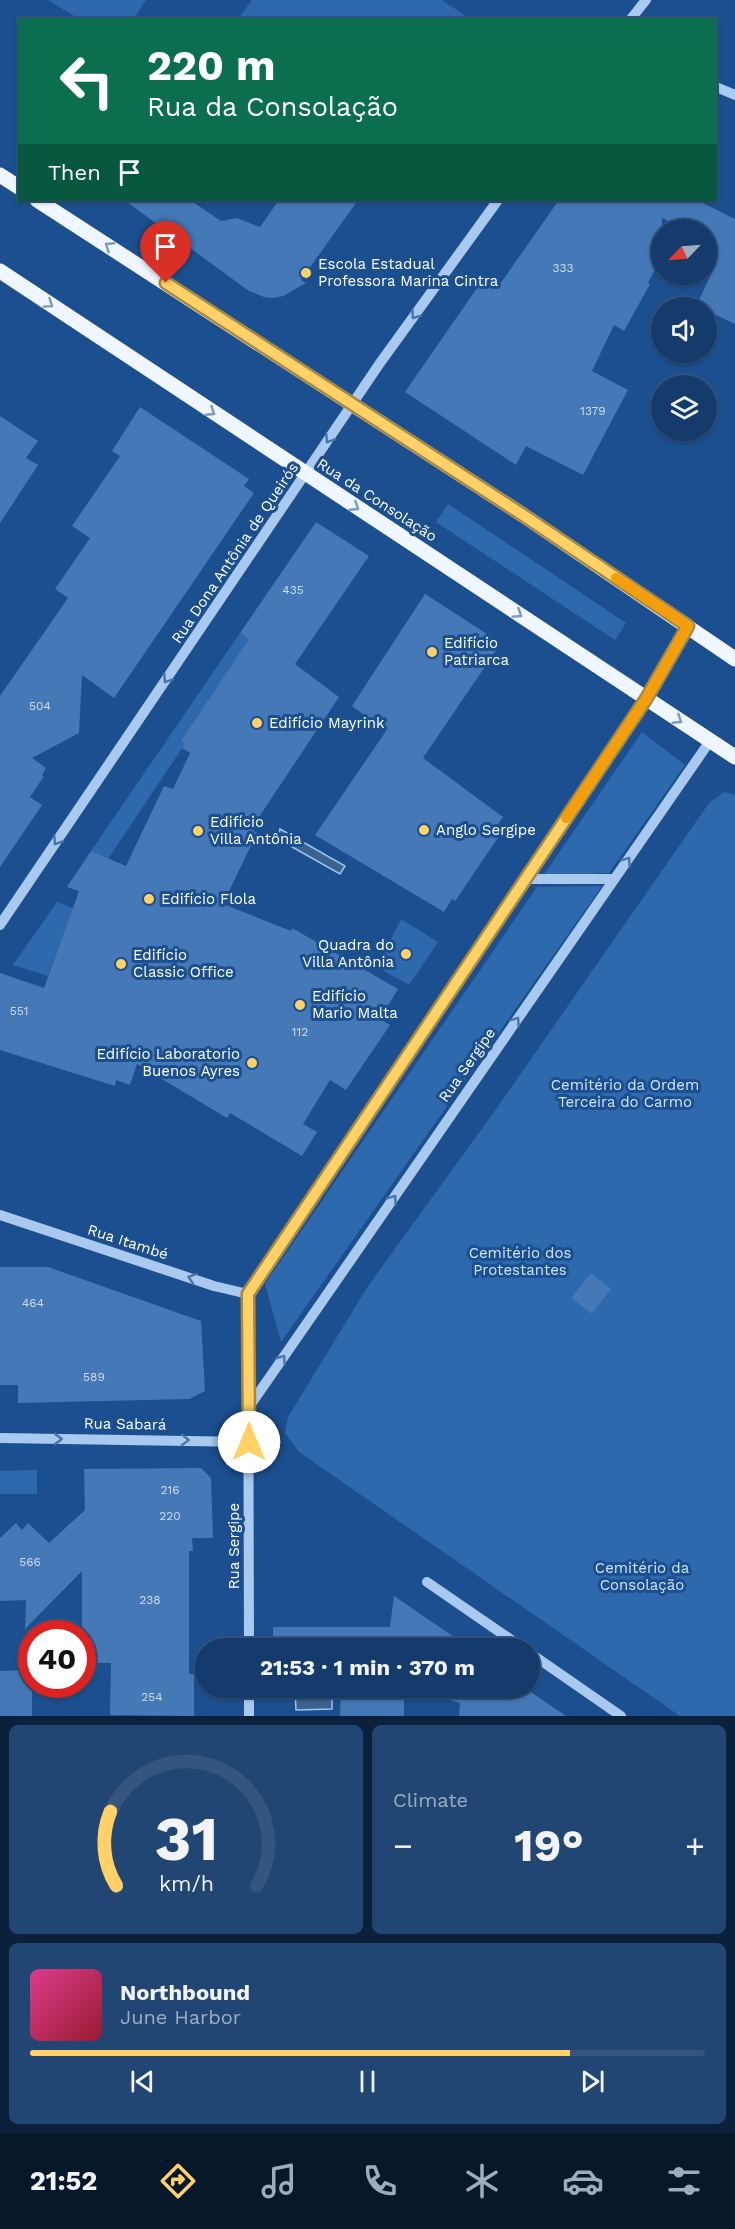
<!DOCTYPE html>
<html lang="en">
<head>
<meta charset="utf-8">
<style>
  body { margin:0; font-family:"Work Sans",sans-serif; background:#214673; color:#f1f3f6; height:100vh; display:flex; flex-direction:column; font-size:22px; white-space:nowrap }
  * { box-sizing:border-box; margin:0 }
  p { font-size:20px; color:#9dadc1 }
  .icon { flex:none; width:33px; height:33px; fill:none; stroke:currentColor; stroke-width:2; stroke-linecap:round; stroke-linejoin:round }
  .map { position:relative; height:1716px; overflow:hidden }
  .side { display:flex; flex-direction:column; gap:9px; padding:9px; background:#0b203b; flex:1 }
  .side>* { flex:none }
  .guide { position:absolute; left:18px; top:18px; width:699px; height:183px; border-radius:0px; box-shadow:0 2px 4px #0004,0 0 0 2px #33557e; background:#0b6e4f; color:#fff; overflow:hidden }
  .needle { width:39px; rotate:245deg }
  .buttons { position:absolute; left:651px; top:219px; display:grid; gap:12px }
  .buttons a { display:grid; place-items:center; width:66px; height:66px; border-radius:50%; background:#143b6b; box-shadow:0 2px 4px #0004,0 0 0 2px #33557e; font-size:30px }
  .speed { position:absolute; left:18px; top:1620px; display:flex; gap:12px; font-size:30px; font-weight:700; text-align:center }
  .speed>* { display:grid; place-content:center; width:78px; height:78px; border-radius:50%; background:#143b6b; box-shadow:0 2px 4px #0004,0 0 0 2px #33557e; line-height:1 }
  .speed .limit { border:9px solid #d22; background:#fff; color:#111 }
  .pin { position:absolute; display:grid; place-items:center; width:51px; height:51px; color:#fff; margin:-62px -26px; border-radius:50% 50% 50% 0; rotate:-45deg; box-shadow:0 0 6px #0007 }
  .pin .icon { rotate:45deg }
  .me { position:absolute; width:66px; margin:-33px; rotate:0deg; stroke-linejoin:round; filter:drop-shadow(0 0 4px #0008) }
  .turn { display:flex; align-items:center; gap:21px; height:126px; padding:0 30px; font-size:27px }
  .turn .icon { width:78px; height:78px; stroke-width:2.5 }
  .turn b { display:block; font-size:42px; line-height:51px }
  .then { display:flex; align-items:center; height:57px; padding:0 30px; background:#0003; gap:12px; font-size:22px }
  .big { font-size:45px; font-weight:700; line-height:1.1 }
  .side .card { flex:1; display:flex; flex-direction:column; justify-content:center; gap:9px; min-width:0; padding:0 21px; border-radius:9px; background:#214673 }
  .side .dial { align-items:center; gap:0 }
  .dial svg { height:156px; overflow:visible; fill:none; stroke:#33557e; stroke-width:7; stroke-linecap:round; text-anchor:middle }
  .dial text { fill:#f1f3f6; stroke:none }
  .song { display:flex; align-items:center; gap:18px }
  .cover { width:72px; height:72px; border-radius:9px; background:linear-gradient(135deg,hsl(330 70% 55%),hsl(350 70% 35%)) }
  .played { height:6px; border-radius:3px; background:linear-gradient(90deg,#ffd166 80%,#33557e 80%) }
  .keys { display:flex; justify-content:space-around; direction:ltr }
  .heat { display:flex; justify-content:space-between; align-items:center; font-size:33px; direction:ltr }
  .side .tiles { flex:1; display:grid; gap:9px; grid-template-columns:1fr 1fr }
  .card:last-child { grid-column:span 2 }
  .trip { position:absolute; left:195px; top:1638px; width:345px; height:60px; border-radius:30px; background:#143b6b; box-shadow:0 2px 4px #0004,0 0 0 2px #33557e; font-weight:700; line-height:60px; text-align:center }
  .dock { display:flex; height:96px; justify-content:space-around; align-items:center; background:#08182b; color:#9dadc1 }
  .dock .icon { width:42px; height:42px }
  .dock .active { color:#ffd166 }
  .dock b { font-size:27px; color:#f1f3f6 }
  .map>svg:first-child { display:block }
</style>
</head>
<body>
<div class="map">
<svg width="735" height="1716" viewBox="0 0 735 1716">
  <rect width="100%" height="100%" fill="#1b4f8f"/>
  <g fill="#2e69ad">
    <polygon points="48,0 146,0 133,19 79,19"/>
    <polygon points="252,0 442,0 470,19 241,19 239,18"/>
    <polygon points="448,504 626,623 615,640 436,522"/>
    <polygon points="240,633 253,642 246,644 181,741 185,744 108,859 91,851"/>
    <polygon points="642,732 685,765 609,873 543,876"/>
    <polygon points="724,792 735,795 735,1716 680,1716 299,1452 285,1433 288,1417 368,1286 494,1112 709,803"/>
    <polygon points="602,886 281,1342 265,1284 537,887"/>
    <polygon points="57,902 73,908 48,976 13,965"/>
    <polygon points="401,919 438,942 409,985 377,967"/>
    <polygon points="37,1470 37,1494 0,1494 0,1471"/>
  </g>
  <g fill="#3c6290" stroke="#9cc4f0" stroke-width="1.5">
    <polygon points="280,829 345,866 340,874 278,839"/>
    <polygon points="332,1689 332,1709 296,1710 295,1690"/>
  </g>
  <g fill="#4478b7">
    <polygon points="124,200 190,200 221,221 237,218 260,227 279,200 358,200 301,280 306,283 283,296 274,298 264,297 249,291"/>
    <polygon points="559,200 697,200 735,219 735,324 708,311 709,308 698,302 715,266 706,262 706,230 686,230 662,218 662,256 648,283 650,284 624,331 614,325 592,371 628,390 583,475 526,446 516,465 405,392 486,275 500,284"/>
    <polygon points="140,407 249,479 244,486 254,493 114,698 82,675 79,733 32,758 46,768 42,775 44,776 30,797 42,805 0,867 0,696 68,598 55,589 90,538 72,526 120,456 112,451"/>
    <polygon points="0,416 38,441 26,458 38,465 0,523"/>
    <polygon points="316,522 369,556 295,664 339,697 251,829 257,833 223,904 291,931 292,928 398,989 380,1019 390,1025 346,1090 330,1080 303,1124 317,1132 302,1156 230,1113 227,1118 137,1064 130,1085 116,1080 115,1086 0,1050 0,973 44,988 79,891 67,887 91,851 126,866 164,786 173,789 190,753 182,748 185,744 181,741 249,639 240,633"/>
    <polygon points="425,594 501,643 423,758 503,817 496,827 502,832 455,901 452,899 444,912 315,835 386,731 352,706"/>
    <polygon points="0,1267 48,1267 201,1321 205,1391 189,1399 18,1403 18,1385 0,1385"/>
    <polygon points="591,1273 611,1289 592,1314 571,1298"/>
    <polygon points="201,1468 211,1478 213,1538 192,1538 193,1551 189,1551 189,1674 194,1674 194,1716 110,1715 111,1663 82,1663 82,1571 25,1629 26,1600 0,1601 0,1538 16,1523 22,1530 28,1523 49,1543 85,1510 84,1469"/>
    <polygon points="394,1596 470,1648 273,1648 273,1627 390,1627"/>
    <polygon points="32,1670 32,1716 0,1716 0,1671"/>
    <polygon points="341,1688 404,1688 404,1716 340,1716"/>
    <polygon points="410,1688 525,1688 566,1716 459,1716 460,1703"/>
  </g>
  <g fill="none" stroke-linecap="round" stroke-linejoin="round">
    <g stroke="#a9c9ee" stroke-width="10">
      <polyline points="630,20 646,0"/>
      <polyline points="716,87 735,95"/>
      <polyline points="525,879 614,879"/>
      <polyline points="0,925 380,363 498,200"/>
      <polyline points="0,1215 214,1286 248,1294"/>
      <polyline points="249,1407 710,741"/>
      <polyline points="0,1438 249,1442"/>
      <polyline points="427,1582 523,1648"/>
      <polyline points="249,1648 248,1294 646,699 688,626"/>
      <polyline points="530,1653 621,1716"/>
      <polyline points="249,1688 249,1716"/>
    </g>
    <g stroke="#f0f6ff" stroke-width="15">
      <polyline points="0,175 20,188"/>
      <polyline points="37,200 523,515 735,659"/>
      <polyline points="0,271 735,757"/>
    </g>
  </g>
  <defs><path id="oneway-chevron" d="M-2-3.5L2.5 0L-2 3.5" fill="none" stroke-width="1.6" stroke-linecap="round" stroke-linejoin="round" transform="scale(1.5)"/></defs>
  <g stroke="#7b9ac1">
    <use href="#oneway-chevron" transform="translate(109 246) rotate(-147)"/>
    <use href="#oneway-chevron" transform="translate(49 304) rotate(34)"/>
    <use href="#oneway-chevron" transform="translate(211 412) rotate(33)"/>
    <use href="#oneway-chevron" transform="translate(355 507) rotate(33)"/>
    <use href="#oneway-chevron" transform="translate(518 614) rotate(33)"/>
    <use href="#oneway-chevron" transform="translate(678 720) rotate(33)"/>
  </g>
  <g stroke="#4674ac">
    <use href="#oneway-chevron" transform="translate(415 315) rotate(126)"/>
    <use href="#oneway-chevron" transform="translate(329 439) rotate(123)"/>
    <use href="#oneway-chevron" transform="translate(167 679) rotate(124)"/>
    <use href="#oneway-chevron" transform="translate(57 841) rotate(124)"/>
    <use href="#oneway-chevron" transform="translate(627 861) rotate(-55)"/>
    <use href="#oneway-chevron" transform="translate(516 1021) rotate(-55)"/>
    <use href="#oneway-chevron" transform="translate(393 1199) rotate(-55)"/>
    <use href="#oneway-chevron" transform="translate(192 1278) rotate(-162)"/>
    <use href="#oneway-chevron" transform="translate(282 1359) rotate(-55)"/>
    <use href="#oneway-chevron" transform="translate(58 1439)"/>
    <use href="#oneway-chevron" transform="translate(185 1440) rotate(2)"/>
  </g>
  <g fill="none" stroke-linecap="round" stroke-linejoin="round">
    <g stroke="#a68842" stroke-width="15">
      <polyline id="route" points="166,283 523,515 688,626 646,699 248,1294 249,1442"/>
    </g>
    <use href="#route" stroke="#ffd166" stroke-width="10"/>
    <polyline stroke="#f59e0b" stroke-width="10" points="566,818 646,699 688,626 616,578"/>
  </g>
  <g fill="#ffd166" stroke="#1b4f8f" stroke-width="2">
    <circle cx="306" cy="273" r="6"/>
    <circle cx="432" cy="652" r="6"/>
    <circle cx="257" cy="723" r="6"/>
    <circle cx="424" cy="830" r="6"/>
    <circle cx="198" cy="831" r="6"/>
    <circle cx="149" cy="899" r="6"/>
    <circle cx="406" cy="954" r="6"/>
    <circle cx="121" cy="964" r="6"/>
    <circle cx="300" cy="1005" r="6"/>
    <circle cx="252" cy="1063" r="6"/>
  </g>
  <g text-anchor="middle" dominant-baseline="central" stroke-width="6" stroke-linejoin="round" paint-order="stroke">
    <g font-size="12" fill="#d0dded">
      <text x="563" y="268">333</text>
      <text x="593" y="411">1379</text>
      <text x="293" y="590">435</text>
      <text x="40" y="706">504</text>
      <text x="19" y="1011">551</text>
      <text x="300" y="1032">112</text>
      <text x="33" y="1303">464</text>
      <text x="94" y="1377">589</text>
      <text x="170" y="1490">216</text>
      <text x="170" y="1516">220</text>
      <text x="30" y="1562">566</text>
      <text x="150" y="1600">238</text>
      <text x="152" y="1697">254</text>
    </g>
    <g font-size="15" fill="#fff" stroke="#1b4f8f" text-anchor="start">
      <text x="318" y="264">Escola Estadual<tspan x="318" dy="17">Professora Marina Cintra</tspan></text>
      <text x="444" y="643">Edifício<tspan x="444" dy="17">Patriarca</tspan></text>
      <text x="269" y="723">Edifício Mayrink</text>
      <text x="210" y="822">Edifício<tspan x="210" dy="17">Villa Antônia</tspan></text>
      <text x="436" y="830">Anglo Sergipe</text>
      <text x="161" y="899">Edifício Flola</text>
      <text x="394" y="945" text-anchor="end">Quadra do<tspan x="394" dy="17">Villa Antônia</tspan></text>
      <text x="133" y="955">Edifício<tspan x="133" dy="17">Classic Office</tspan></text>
      <text x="312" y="996">Edifício<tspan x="312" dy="17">Mario Malta</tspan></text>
      <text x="240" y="1054" text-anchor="end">Edifício Laboratorio<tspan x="240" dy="17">Buenos Ayres</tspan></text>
    </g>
    <g font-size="15" fill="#fff" stroke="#1b4f8f">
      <text transform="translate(377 500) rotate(33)">Rua da Consolação</text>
      <text transform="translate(235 553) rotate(-56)">Rua Dona Antônia de Queirós</text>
      <text transform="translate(467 1065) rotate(-55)">Rua Sergipe</text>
      <text transform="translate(128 1242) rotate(18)">Rua Itambé</text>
      <text transform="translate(125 1424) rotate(1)">Rua Sabará</text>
      <text transform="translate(234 1546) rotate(-90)">Rua Sergipe</text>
    </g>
    <g font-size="15" fill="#cfe3fa" stroke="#1b4f8f">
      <text x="625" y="1085">Cemitério da Ordem<tspan x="625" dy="17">Terceira do Carmo</tspan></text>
      <text x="520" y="1253">Cemitério dos<tspan x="520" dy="17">Protestantes</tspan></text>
      <text x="642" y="1568">Cemitério da<tspan x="642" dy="17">Consolação</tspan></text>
    </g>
  </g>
</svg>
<div class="buttons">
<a><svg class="needle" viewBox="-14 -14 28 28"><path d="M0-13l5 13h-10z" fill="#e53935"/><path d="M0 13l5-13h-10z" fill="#9dadc1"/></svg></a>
<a><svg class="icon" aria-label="sound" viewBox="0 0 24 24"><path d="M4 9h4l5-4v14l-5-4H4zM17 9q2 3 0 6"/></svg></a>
<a><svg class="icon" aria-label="layers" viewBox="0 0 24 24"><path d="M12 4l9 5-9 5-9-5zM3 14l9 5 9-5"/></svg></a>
</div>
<div class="speed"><div class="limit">40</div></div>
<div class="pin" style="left:166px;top:283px;background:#d93025"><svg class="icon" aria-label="arrive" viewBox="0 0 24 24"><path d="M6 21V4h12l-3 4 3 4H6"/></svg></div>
<svg class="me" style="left:249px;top:1442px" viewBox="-20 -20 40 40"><circle r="19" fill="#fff"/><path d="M0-13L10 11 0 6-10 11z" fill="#ffd166"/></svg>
<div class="trip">21:53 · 1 min · 370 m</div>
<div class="guide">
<div class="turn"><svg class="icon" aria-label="left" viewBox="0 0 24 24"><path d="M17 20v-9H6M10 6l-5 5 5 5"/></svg><div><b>220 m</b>Rua da Consolação</div></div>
<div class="then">Then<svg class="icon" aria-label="arrive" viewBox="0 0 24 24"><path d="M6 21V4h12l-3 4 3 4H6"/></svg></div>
</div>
</div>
<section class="side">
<div class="tiles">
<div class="card dial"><svg viewBox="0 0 100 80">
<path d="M14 69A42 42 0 1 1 86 69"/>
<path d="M14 69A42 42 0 0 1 11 31" stroke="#ffd166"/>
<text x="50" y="56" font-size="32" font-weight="700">31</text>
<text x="50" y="72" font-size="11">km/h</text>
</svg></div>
<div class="card"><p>Climate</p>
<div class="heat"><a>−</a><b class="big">19°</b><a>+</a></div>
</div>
<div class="card">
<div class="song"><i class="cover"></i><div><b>Northbound</b><p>June Harbor</p></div></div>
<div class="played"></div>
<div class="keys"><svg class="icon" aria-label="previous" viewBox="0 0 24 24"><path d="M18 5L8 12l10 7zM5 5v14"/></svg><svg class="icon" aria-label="pause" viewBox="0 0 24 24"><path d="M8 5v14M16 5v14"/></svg><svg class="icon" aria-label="next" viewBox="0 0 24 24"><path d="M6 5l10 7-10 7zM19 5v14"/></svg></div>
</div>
</div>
</section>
<nav class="dock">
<b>21:52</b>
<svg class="icon active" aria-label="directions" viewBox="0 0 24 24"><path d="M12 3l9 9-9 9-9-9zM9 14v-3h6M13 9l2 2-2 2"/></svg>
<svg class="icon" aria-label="music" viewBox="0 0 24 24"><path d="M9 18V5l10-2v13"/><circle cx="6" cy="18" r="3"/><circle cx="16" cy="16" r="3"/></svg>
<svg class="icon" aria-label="phone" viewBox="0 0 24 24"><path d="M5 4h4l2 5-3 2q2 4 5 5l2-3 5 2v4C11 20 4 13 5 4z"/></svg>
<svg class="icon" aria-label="climate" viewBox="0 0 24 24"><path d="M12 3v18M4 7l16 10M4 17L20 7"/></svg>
<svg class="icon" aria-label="car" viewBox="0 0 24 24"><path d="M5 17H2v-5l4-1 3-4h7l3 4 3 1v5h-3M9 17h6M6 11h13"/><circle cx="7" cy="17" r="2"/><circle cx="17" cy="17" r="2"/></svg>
<svg class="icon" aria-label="filters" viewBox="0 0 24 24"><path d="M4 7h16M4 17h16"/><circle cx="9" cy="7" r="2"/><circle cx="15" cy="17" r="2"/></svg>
</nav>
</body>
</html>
